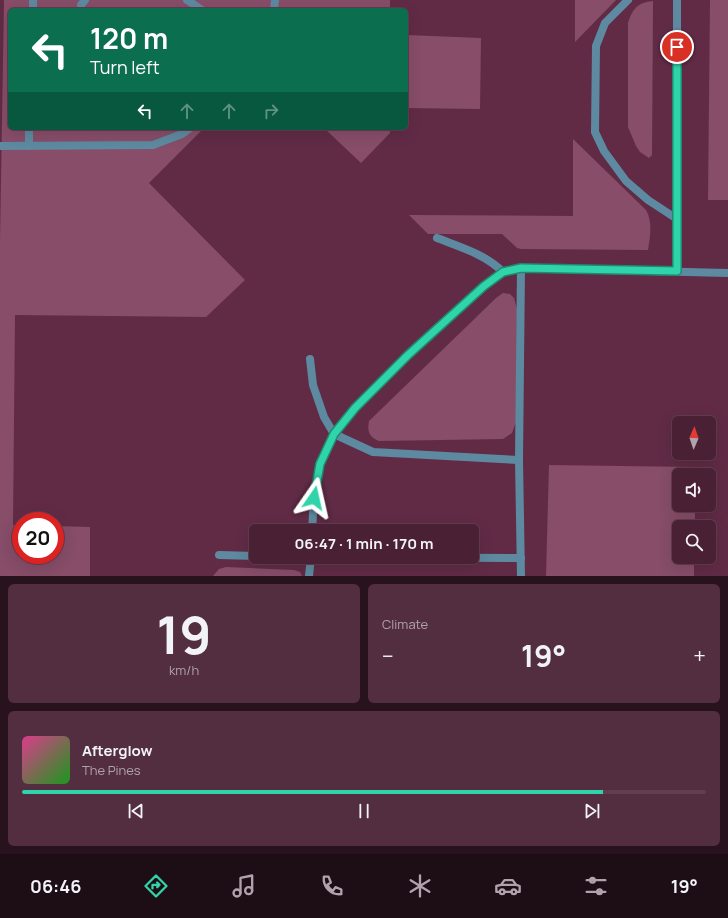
<!DOCTYPE html>
<html lang="en">
<head>
<meta charset="utf-8">
<style>
  body { margin:0; font-family:Manrope,sans-serif; background:#532d40; color:#f1f3f6; height:100vh; display:flex; flex-direction:column; font-size:15px; white-space:nowrap }
  * { box-sizing:border-box; margin:0 }
  p { font-size:13px; color:#b1a3ac }
  .icon { flex:none; width:22px; height:22px; fill:none; stroke:currentColor; stroke-width:2; stroke-linecap:round; stroke-linejoin:round }
  .map { position:relative; height:576px; overflow:hidden }
  .drawer { display:flex; flex-direction:column; gap:8px; padding:8px; background:#28121d; flex:1 }
  .drawer>* { flex:none }
  .banner { position:absolute; left:8px; top:8px; width:400px; height:122px; border-radius:6px; box-shadow:0 4px 16px #0002,0 0 0 1px #613e4f; background:#0b6e4f; color:#fff; overflow:hidden }
  .needle { width:26px; rotate:2deg }
  .buttons { position:absolute; left:672px; top:416px; display:grid; gap:8px }
  .buttons a { display:grid; place-items:center; width:44px; height:44px; border-radius:6px; background:#492034; box-shadow:0 4px 16px #0002,0 0 0 1px #613e4f; font-size:20px }
  .speed { position:absolute; left:12px; top:512px; display:flex; gap:8px; font-size:20px; font-weight:700; text-align:center }
  .speed>* { display:grid; place-content:center; width:52px; height:52px; border-radius:50%; background:#492034; box-shadow:0 4px 16px #0002,0 0 0 1px #613e4f; line-height:1 }
  .speed .limit { border:6px solid #d22; background:#fff; color:#111 }
  .pin { position:absolute; display:grid; place-items:center; width:34px; height:34px; color:#fff; margin:-17px; border:2px solid #fff; border-radius:50%; box-shadow:0 1px 4px #0007 }
  .me { position:absolute; width:44px; margin:-22px; rotate:11deg; stroke-linejoin:round; filter:drop-shadow(0 0 3px #0008) }
  .turn { display:flex; align-items:center; gap:14px; height:84px; padding:0 16px; font-size:18px }
  .turn .icon { width:52px; height:52px; stroke-width:2.5 }
  .turn b { display:block; font-size:28px; line-height:34px }
  .lanes { display:flex; align-items:center; height:38px; padding:0 16px; background:#0003; justify-content:center; gap:20px; direction:ltr }
  .lanes .off { opacity:.35 }
  .big { font-size:30px; font-weight:700; line-height:1.1 }
  .drawer .widget { flex:1; display:flex; flex-direction:column; justify-content:center; gap:6px; min-width:0; padding:0 14px; border-radius:6px; background:#532d40 }
  .drawer .dial { align-items:center; gap:0 }
  .dial b { font-size:52px; line-height:1 }
  .song { display:flex; align-items:center; gap:12px }
  .cover { width:48px; height:48px; border-radius:6px; background:linear-gradient(135deg,hsl(330 70% 55%),hsl(120 70% 35%)) }
  .played { height:4px; border-radius:2px; background:linear-gradient(90deg,#2fd4aa 85%,#613e4f 85%) }
  .keys { display:flex; justify-content:space-around; direction:ltr }
  .heat { display:flex; justify-content:space-between; align-items:center; font-size:22px; direction:ltr }
  .drawer .tiles { flex:1; display:grid; gap:8px; grid-template-columns:1fr 1fr }
  .widget:last-child { grid-column:span 2 }
  .trip { position:absolute; left:249px; top:524px; width:230px; height:40px; border-radius:6px; background:#492034; box-shadow:0 4px 16px #0002,0 0 0 1px #613e4f; font-weight:700; line-height:40px; text-align:center }
  .dock { display:flex; height:64px; justify-content:space-around; align-items:center; background:#1d0d15; color:#b1a3ac }
  .dock .icon { width:28px; height:28px }
  .dock .selected { color:#2fd4aa }
  .dock b { font-size:18px; color:#f1f3f6 }
  .map>svg:first-child { display:block }
</style>
</head>
<body>
<div class="map">
<svg width="728" height="576" viewBox="0 0 728 576">
  <rect width="100%" height="100%" fill="#612b46"/>
  <g fill="#874d69">
    <polygon points="4,0 390,0 390,10 10,10 10,128 204,128 149,183 245,280 206,317 15,315 13,525 21,526 21,555 55,555 55,526 90,527 90,576 0,576 0,241"/>
    <polygon points="575,0 616,0 575,42"/>
    <polygon points="710,0 728,0 728,200 708,200"/>
    <path d="M653,1L652,155L649,158L640,152L636,146L628,127V23C632,9 638,2 653,1Z"/>
    <polygon points="406,35 481,38 480,109 406,108"/>
    <polygon points="324,128 390,128 390,133 361,163"/>
    <path d="M573,139L646,210C653,222 650,237 648,250L521,249L517,248L502,234H428L409,215L573,216Z"/>
    <path d="M503,293L510,294L514,298L517,309L516,422L512,433L503,439L379,441C369,437 367,431 369,421L496,298Z"/>
    <polygon points="549,465 696,467 695,475 679,475 679,505 695,505 695,527 679,527 679,557 694,557 694,576 546,576"/>
    <polygon points="226,567 294,570 300,572 302,576 213,576 219,569"/>
  </g>
  <g fill="none" stroke-linecap="round" stroke-linejoin="round">
    <g stroke="#5d8aa0" stroke-width="8">
      <polyline points="187,0 202,10"/>
      <polyline points="628,0 605,23 596,46 595,132 604,151 626,181 648,200 677,219"/>
      <polyline points="33,10 33,0"/>
      <polyline points="81,10 81,5 85,0"/>
      <polyline points="274,10 275,0"/>
      <polyline points="0,146 153,145 182,134 190,128"/>
      <polyline points="29,146 29,128"/>
      <path d="M437,238C460,247 485,254 503,272"/>
      <polyline points="677,271 677,0"/>
      <polyline points="310,359 313,385 324,417 334,434 373,452 519,460"/>
      <polyline points="312,531 314,498 320,464 334,434 355,408 408,355 484,286 503,272 521,268"/>
      <polyline points="219,555 256,556"/>
      <polyline points="315,557 521,558"/>
      <polyline points="309,576 311,557"/>
      <polyline points="521,576 519,460 521,268 728,273"/>
    </g>
  </g>
  <g fill="none" stroke-linecap="round" stroke-linejoin="round">
    <g stroke="#1f8a6e" stroke-width="10">
      <polyline id="route" points="314,498 320,464 334,434 355,408 408,355 484,286 503,272 521,268 677,271 677,47"/>
    </g>
    <use href="#route" stroke="#2fd4aa" stroke-width="7"/>
  </g>
</svg>
<div class="buttons">
<a><svg class="needle" viewBox="-14 -14 28 28"><path d="M0-13l5 13h-10z" fill="#e53935"/><path d="M0 13l5-13h-10z" fill="#b1a3ac"/></svg></a>
<a><svg class="icon" aria-label="sound" viewBox="0 0 24 24"><path d="M4 9h4l5-4v14l-5-4H4zM17 9q2 3 0 6"/></svg></a>
<a><svg class="icon" aria-label="search" viewBox="0 0 24 24"><circle cx="10" cy="10" r="6"/><path d="M15 15l6 6"/></svg></a>
</div>
<div class="speed"><div class="limit">20</div></div>
<div class="pin" style="left:677px;top:47px;background:#d93025"><svg class="icon" aria-label="arrive" viewBox="0 0 24 24"><path d="M6 21V4h12l-3 4 3 4H6"/></svg></div>
<svg class="me" style="left:314px;top:498px" viewBox="-20 -20 40 40"><path d="M0-17L14 15 0 8-14 15z" fill="#2fd4aa" stroke="#fff" stroke-width="4"/></svg>
<div class="trip">06:47 · 1 min · 170 m</div>
<div class="banner">
<div class="turn"><svg class="icon" aria-label="left" viewBox="0 0 24 24"><path d="M17 20v-9H6M10 6l-5 5 5 5"/></svg><div><b>120 m</b>Turn left</div></div>
<div class="lanes"><svg class="icon" aria-label="left" viewBox="0 0 24 24"><path d="M17 20v-9H6M10 6l-5 5 5 5"/></svg><svg class="icon off" aria-label="ahead" viewBox="0 0 24 24"><path d="M12 20V5M6 11l6-6 6 6"/></svg><svg class="icon off" aria-label="ahead" viewBox="0 0 24 24"><path d="M12 20V5M6 11l6-6 6 6"/></svg><svg class="icon off" aria-label="right" viewBox="0 0 24 24"><path d="M7 20v-9h11M14 6l5 5-5 5"/></svg></div>
</div>
</div>
<section class="drawer">
<div class="tiles">
<div class="widget dial"><b>19</b><p>km/h</p></div>
<div class="widget"><p>Climate</p>
<div class="heat"><a>−</a><b class="big">19°</b><a>+</a></div>
</div>
<div class="widget">
<div class="song"><i class="cover"></i><div><b>Afterglow</b><p>The Pines</p></div></div>
<div class="played"></div>
<div class="keys"><svg class="icon" aria-label="previous" viewBox="0 0 24 24"><path d="M18 5L8 12l10 7zM5 5v14"/></svg><svg class="icon" aria-label="pause" viewBox="0 0 24 24"><path d="M8 5v14M16 5v14"/></svg><svg class="icon" aria-label="next" viewBox="0 0 24 24"><path d="M6 5l10 7-10 7zM19 5v14"/></svg></div>
</div>
</div>
</section>
<nav class="dock">
<b>06:46</b>
<svg class="icon selected" aria-label="directions" viewBox="0 0 24 24"><path d="M12 3l9 9-9 9-9-9zM9 14v-3h6M13 9l2 2-2 2"/></svg>
<svg class="icon" aria-label="music" viewBox="0 0 24 24"><path d="M9 18V5l10-2v13"/><circle cx="6" cy="18" r="3"/><circle cx="16" cy="16" r="3"/></svg>
<svg class="icon" aria-label="phone" viewBox="0 0 24 24"><path d="M5 4h4l2 5-3 2q2 4 5 5l2-3 5 2v4C11 20 4 13 5 4z"/></svg>
<svg class="icon" aria-label="climate" viewBox="0 0 24 24"><path d="M12 3v18M4 7l16 10M4 17L20 7"/></svg>
<svg class="icon" aria-label="car" viewBox="0 0 24 24"><path d="M5 17H2v-5l4-1 3-4h7l3 4 3 1v5h-3M9 17h6M6 11h13"/><circle cx="7" cy="17" r="2"/><circle cx="17" cy="17" r="2"/></svg>
<svg class="icon" aria-label="filters" viewBox="0 0 24 24"><path d="M4 7h16M4 17h16"/><circle cx="9" cy="7" r="2"/><circle cx="15" cy="17" r="2"/></svg>
<b>19°</b>
</nav>
</body>
</html>
